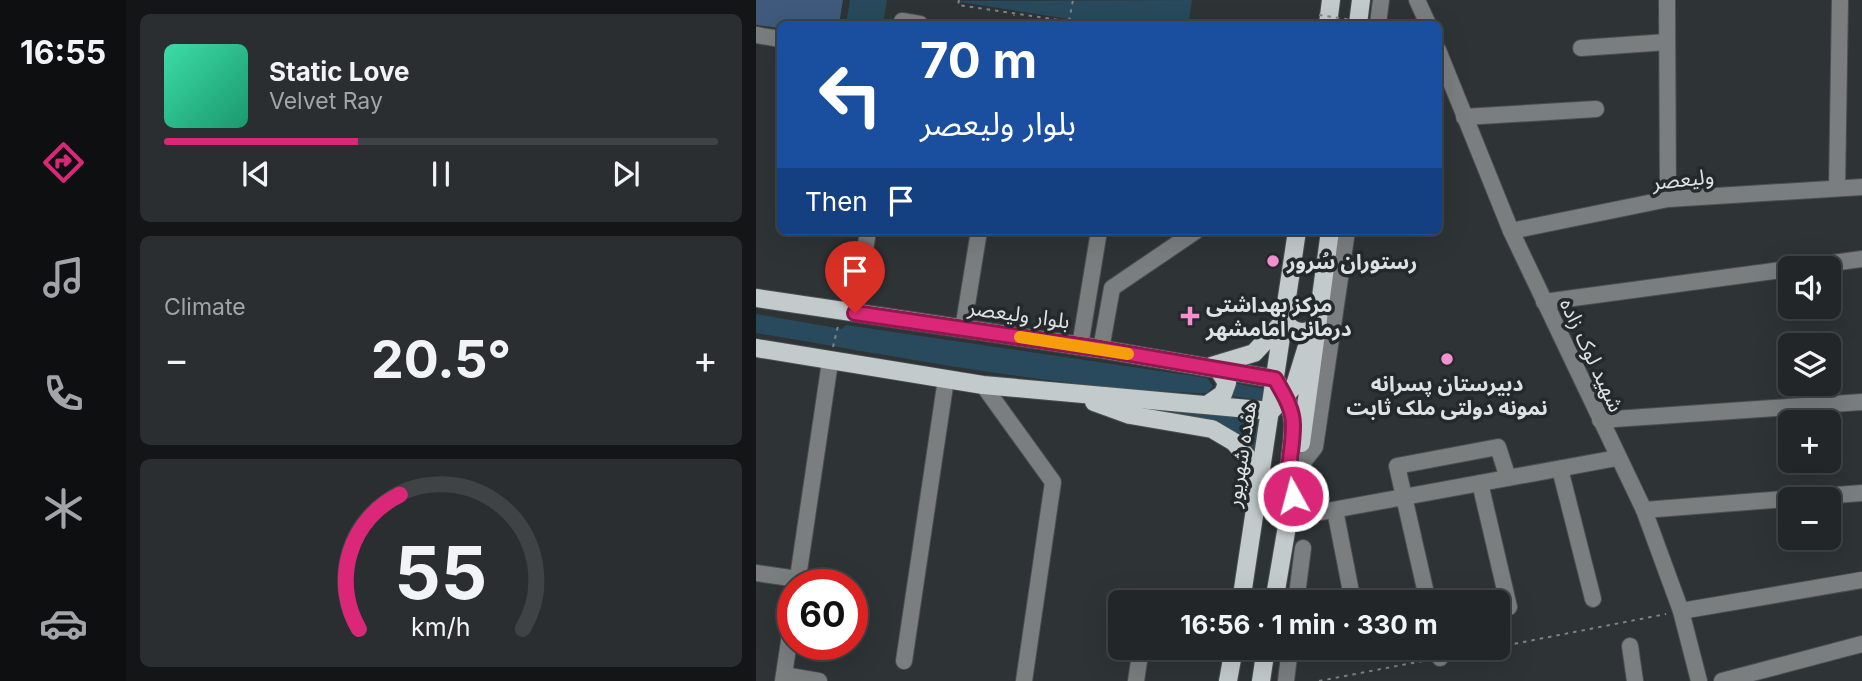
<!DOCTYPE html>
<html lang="en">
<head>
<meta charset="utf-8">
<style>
  body { margin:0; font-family:Inter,"Noto Sans Arabic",sans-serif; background:#2a2e30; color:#f1f3f6; height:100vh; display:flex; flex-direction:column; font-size:26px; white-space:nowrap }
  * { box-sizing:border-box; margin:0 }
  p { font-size:23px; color:#a2a5a8 }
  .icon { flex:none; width:38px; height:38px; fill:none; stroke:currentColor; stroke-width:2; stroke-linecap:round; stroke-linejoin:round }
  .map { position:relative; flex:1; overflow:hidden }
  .sheet { display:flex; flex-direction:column; gap:14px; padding:14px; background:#131516; width:630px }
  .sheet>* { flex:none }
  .hud { position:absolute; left:21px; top:21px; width:665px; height:214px; border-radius:10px; box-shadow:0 7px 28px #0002,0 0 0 2px #3f4345; background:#1a4fa0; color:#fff; overflow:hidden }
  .controls { position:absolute; left:1022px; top:256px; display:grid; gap:14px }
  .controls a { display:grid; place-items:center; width:63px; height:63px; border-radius:10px; background:#222628; box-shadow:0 7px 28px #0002,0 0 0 2px #3f4345; font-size:35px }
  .speed { position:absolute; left:21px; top:569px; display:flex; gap:14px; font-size:35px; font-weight:700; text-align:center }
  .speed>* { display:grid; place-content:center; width:91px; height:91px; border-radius:50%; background:#222628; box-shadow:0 7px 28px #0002,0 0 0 2px #3f4345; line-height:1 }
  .speed .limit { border:10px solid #d22; background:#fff; color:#111 }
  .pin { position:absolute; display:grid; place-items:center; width:60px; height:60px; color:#fff; margin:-72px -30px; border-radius:50% 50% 50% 0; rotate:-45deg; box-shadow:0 0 7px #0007 }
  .pin .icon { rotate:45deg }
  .me { position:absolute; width:77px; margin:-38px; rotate:353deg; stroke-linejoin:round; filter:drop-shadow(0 0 5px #0008) }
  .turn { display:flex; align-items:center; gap:24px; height:147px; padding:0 28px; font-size:32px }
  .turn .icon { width:91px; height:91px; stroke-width:2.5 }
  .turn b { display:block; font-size:49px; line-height:60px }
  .then { display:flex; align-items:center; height:66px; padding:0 28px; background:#0003; gap:14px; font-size:26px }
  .big { font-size:52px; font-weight:700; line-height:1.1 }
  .sheet .tile { flex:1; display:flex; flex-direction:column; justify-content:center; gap:10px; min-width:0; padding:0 24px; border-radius:10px; background:#2a2e30 }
  .sheet .dial { align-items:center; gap:0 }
  .dial svg { height:182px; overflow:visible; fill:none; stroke:#3f4345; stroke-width:7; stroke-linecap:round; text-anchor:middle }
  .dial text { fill:#f1f3f6; stroke:none }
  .song { display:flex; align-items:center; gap:21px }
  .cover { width:84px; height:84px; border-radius:10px; background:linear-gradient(135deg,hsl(160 70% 55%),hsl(160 70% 35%)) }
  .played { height:7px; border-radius:4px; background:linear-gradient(90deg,#db2777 35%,#3f4345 35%) }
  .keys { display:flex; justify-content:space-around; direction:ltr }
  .heat { display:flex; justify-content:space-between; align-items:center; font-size:38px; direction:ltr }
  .trip { position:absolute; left:352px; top:590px; width:402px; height:70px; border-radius:10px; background:#222628; box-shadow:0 7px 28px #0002,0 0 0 2px #3f4345; font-weight:700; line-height:70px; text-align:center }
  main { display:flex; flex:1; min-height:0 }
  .menu { display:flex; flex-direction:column; width:126px; justify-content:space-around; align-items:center; background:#0e0f10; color:#a2a5a8 }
  .menu .icon { width:49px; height:49px }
  .menu .current { color:#db2777 }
  .menu b { font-size:32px; color:#f1f3f6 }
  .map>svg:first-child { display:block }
</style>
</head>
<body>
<main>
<nav class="menu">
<b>16:55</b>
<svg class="icon current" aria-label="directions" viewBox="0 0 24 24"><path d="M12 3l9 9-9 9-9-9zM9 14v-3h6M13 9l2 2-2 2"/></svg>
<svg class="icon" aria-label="music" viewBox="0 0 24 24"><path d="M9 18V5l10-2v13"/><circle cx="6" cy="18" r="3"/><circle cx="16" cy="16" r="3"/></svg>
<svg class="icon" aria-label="phone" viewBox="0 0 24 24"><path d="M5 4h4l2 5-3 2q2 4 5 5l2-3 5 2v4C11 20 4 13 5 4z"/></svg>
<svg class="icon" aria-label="climate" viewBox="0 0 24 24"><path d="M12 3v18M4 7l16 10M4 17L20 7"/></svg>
<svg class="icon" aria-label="car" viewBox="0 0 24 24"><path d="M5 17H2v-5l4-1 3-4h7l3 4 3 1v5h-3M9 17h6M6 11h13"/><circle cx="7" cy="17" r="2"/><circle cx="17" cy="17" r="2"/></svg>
</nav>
<section class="sheet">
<div class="tile">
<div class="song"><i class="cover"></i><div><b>Static Love</b><p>Velvet Ray</p></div></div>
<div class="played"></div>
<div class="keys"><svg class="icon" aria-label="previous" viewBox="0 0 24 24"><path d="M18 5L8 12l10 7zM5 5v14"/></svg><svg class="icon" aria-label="pause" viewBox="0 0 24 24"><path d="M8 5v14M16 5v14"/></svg><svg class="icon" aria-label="next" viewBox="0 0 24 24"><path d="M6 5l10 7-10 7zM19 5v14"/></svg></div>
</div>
<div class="tile"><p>Climate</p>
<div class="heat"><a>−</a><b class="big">20.5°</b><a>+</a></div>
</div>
<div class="tile dial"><svg viewBox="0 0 100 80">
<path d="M14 69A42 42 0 1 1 86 69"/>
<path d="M14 69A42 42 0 0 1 32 10" stroke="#db2777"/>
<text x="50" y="56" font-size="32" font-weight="700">55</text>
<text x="50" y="72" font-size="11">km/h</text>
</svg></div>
</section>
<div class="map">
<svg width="1106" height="681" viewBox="0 0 1106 681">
  <rect width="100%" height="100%" fill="#2e3336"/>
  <g fill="#284a5c">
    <polygon points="94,0 131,0 127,24 90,24"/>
    <polygon points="436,0 433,20 462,24 325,24 325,21 198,1"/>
    <path d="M0,314L86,329L90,325L451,378L457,386L451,393H439C292,387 145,357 0,333Z"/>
    <polygon points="477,383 509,389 511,401 476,396 473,390"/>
    <polygon points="417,407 508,420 499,480 464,425 411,412"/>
  </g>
  <polygon fill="#3f5a7c" points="0,0 87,0 83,24 24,24 24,28 0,25"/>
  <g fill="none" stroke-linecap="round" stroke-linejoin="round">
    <g stroke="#4a4f52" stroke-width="18">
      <g id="minor">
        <polyline points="661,0 672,24"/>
        <polyline points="911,0 912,199"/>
        <polyline points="145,24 146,21 164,24"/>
        <polyline points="622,24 625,0"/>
        <polyline points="0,35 24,39"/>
        <polyline points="825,48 911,42"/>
        <polyline points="682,50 755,231 888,510 925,611 943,681"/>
        <polyline points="708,117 840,109"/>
        <polyline points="1081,188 1084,0"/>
        <polyline points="755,231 912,199 1106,187"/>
        <polyline points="788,302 1106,259"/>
        <polyline points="99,313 112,231"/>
        <polyline points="207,329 223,231"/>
        <polyline points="324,346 343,231"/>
        <polyline points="345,349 356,288 440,231"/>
        <polyline points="227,385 297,482 268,681"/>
        <polyline points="844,420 1106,402"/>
        <polyline points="804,469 837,599"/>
        <polyline points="541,470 559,447 591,231"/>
        <polyline points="724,483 753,607"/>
        <polyline points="579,510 597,602"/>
        <polyline points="888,510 1106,493"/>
        <polyline points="533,518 861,458"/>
        <polyline points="0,573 42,579"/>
        <polyline points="41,584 74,362"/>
        <polyline points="540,602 547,548"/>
        <polyline points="672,602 641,466 742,447 752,478"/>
        <polyline points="925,611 1106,580"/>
        <polyline points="874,646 879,681"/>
        <polyline points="682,648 684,658"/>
        <polyline points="148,661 190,379"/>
        <polyline points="28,675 63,681"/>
        <polyline points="27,681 37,615"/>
        <polyline points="380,681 385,648"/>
        <polyline points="530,681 534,648"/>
        <polyline points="966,681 1106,644"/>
      </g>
    </g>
    <g stroke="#4a4f52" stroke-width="20">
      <g id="major">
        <polyline points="572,24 575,0"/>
        <polyline points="602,24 605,0"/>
        <path d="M0,298L345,349L519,379C527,393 537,408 537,425C537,454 529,464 537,496"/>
        <polyline points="0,348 227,385 515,411 539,385 552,343 562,326"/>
        <path d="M455,366L498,353L528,321C538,334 548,335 562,326"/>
        <polyline points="338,402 374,415 456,429 478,442 492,458 494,493"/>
        <polyline points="451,405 467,394 471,383 462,369"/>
        <polyline points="545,443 574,231"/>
        <polyline points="485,602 541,231"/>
        <polyline points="518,602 538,485"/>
        <polyline points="472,681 478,648"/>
        <polyline points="505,681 510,648"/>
      </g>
    </g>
    <g stroke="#7f8385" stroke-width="2" stroke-dasharray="3.5 5" stroke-linecap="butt">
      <polyline points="203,0 202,5 330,24"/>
      <polyline points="313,21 317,0"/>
      <polyline points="256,24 258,15"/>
      <polyline points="77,347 82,326"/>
      <polyline points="742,647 910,614"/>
      <polyline points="698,655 738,648"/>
      <polyline points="563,681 672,660"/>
    </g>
    <use href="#minor" stroke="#7b7e7f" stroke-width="16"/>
    <use href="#major" stroke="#c3cacb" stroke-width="18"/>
    <polyline stroke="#7f8385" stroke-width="2" stroke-dasharray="3.5 5" stroke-linecap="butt" points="563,15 616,23"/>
  </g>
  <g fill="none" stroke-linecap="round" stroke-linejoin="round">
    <g stroke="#8e194d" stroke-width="18">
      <path id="route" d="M99,313L345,349L519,379C527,393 537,408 537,425C537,455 529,463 537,496"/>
    </g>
    <use href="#route" stroke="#db2777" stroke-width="12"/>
    <polyline stroke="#f59e0b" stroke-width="12" points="264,337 372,354"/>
  </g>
  <g fill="#f690cf" stroke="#24292c" stroke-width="2.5">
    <circle cx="517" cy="261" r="7"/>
    <path d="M430.5 305.5h7v7h7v7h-7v7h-7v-7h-7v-7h7z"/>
    <circle cx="691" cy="359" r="7"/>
  </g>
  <g text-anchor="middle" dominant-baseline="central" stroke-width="7" stroke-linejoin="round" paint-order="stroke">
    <g font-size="21" fill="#dfe2e4" stroke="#24292c">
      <text transform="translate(927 179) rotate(-6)">ولیعصر</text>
      <text transform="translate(263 314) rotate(8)">بلوار ولیعصر</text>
      <text transform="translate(836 355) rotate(65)">شهید لوک زاده</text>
      <text transform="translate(485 454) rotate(-81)">هفده شهریور</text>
    </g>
    <g font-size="21" font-weight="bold" fill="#dfe2e4" stroke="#24292c" text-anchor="start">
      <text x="531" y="261">رستوران سُرور</text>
      <text x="450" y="304">مرکز بهداشتی<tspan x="450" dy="24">درمانی امامشهر</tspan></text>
      <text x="691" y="383" text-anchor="middle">دبیرستان پسرانه<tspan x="691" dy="24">نمونه دولتی ملک ثابت</tspan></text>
    </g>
  </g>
</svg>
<div class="controls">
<a><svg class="icon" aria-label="sound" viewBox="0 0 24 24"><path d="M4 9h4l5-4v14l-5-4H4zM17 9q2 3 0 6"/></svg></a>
<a><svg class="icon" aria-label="layers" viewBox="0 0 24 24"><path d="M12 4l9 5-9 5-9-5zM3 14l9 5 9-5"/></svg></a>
<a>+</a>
<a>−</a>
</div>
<div class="speed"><div class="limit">60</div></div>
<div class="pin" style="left:99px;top:313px;background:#d93025"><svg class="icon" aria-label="arrive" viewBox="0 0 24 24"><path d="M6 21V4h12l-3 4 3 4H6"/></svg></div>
<svg class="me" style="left:537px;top:496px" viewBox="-20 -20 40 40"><circle r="17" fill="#db2777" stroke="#fff" stroke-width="3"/><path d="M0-11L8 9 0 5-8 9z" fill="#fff"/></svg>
<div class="trip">16:56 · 1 min · 330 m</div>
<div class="hud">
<div class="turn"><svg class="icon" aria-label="left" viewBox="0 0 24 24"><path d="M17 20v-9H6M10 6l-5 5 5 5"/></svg><div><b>70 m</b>بلوار ولیعصر</div></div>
<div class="then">Then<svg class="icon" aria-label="arrive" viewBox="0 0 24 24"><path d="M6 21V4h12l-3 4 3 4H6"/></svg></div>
</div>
</div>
</main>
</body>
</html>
